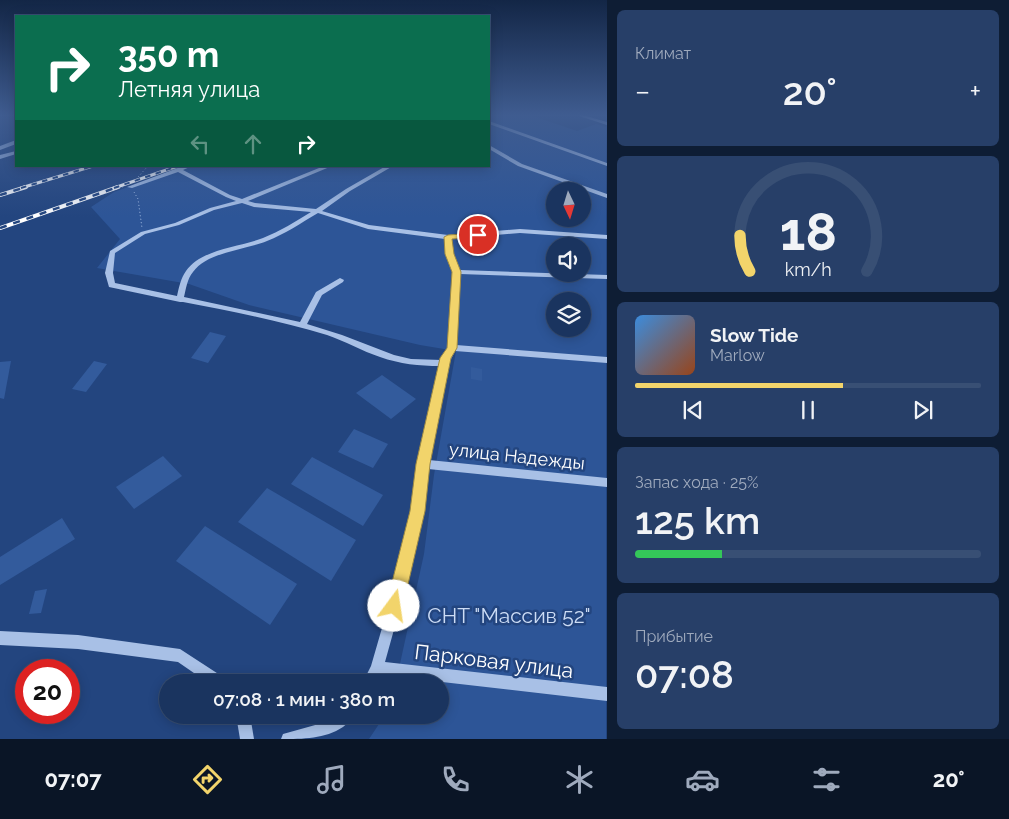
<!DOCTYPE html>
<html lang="ru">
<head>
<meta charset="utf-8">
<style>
  body { margin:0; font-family:Raleway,sans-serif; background:#273f68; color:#f1f3f6; height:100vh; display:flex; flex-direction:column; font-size:19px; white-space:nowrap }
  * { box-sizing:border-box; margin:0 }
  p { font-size:16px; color:#9faabd }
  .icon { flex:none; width:28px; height:28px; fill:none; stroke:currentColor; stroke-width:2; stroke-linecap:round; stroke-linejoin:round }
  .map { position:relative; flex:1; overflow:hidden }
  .details { display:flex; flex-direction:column; gap:10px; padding:10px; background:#0e1d34; width:402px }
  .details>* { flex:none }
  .banner { position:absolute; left:15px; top:15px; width:475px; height:152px; border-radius:0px; box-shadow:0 2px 12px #0003,0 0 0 1px #384f74; background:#0b6e4f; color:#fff; overflow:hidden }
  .needle { width:32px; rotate:176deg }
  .controls { position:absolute; left:546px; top:182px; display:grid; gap:10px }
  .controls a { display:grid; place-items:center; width:45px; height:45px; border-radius:50%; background:#1a345f; box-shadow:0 2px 12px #0003,0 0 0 1px #384f74; font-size:25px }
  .speed { position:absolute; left:15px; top:659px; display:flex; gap:10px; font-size:25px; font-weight:700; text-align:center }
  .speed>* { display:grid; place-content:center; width:65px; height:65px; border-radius:50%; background:#1a345f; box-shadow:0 2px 12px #0003,0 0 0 1px #384f74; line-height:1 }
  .speed .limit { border:8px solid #d22; background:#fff; color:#111 }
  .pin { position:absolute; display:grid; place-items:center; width:42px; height:42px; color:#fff; margin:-21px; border:2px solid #fff; border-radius:50%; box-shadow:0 1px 5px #0007 }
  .me { position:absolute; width:55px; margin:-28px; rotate:14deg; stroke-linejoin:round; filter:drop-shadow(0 0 4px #0008) }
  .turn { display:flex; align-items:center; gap:18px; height:105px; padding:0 20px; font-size:22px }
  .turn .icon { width:65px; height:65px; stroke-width:2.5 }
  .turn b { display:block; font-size:35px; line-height:42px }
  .lanes { display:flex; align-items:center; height:48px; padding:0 20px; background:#0003; justify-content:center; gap:25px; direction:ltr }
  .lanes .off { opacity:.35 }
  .big { font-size:38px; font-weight:600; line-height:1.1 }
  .details .widget { flex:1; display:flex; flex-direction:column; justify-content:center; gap:8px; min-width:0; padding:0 18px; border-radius:8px; background:#273f68 }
  .details .dial { align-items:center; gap:0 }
  .dial svg { height:130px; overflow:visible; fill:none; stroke:#384f74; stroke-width:7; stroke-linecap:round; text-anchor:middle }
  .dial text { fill:#f1f3f6; stroke:none }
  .song { display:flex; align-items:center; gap:15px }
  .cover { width:60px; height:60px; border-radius:8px; background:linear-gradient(135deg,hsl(210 70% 55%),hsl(20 70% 35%)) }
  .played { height:5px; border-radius:2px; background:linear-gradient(90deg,#f2d46b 60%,#384f74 60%) }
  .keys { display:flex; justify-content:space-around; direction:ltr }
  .heat { display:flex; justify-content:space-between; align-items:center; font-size:28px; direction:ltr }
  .charge { height:8px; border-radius:4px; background:linear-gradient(90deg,#34c759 25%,#384f74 0) }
  .trip { position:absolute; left:159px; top:674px; width:290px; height:50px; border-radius:25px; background:#1a345f; box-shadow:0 2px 12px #0003,0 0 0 1px #384f74; font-weight:600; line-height:50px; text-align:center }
  .dock { display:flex; height:80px; justify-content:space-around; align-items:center; background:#0a1526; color:#9faabd }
  .dock .icon { width:35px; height:35px }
  .dock .current { color:#f2d46b }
  .dock b { font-size:22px; color:#f1f3f6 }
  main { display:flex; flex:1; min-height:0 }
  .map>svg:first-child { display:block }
</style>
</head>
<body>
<main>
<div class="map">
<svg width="607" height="739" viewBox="0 0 607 739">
  <rect width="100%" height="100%" fill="#23457f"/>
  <path fill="#2d5597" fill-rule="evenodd" d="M489,114H527L577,131L596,124L606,127V739H369L385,715H440V682H396L424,554L434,475L456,351L420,345L249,305L189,284L97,268L120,239L91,207L114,192L186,166H489ZM555,191H582V219H555ZM555,246H582V274H555ZM555,301H582V329H555Z"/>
  <g fill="#335b9c">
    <polygon points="210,332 226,336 208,363 191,358"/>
    <polygon points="11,361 4,399 0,398 0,362"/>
    <polygon points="94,361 107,364 86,392 72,389"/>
    <polygon points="471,367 482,369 482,381 471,379"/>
    <polygon points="382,375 416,399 391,419 356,393"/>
    <polygon points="354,429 388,444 373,468 338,452"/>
    <polygon points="163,456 182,476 134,509 116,487"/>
    <polygon points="312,457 383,495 363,526 291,484"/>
    <polygon points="267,488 356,540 331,581 238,522"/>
    <polygon points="62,518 75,539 0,585 0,557"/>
    <polygon points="205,526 297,584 270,625 176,561"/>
    <polygon points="47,589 41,613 29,614 35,591"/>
  </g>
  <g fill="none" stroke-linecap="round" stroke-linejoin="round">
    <g stroke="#a8c0e6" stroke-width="1" stroke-dasharray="1 2.5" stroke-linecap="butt">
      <polyline points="138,177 148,166"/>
      <polyline points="134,192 138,199 142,228"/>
      <polyline points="0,229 123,187"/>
    </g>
    <g fill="#a8c0e6" fill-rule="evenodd">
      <polygon points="573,114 579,114 607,122 607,125"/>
      <polygon points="489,121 607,163 607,166 489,124"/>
      <polygon points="16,140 16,144 0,150 0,146"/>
      <polygon points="489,145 522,164 607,194 607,198 518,166 489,149"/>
      <polygon points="16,151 16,154 0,159 0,155"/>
      <path d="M183,166H192L183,170L230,195L242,199L324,166H332L248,201L255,203L316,209L346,189L386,166H393L350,191L322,211L369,225L448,235L520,229L607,235V239L520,233L451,239L452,254L460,270L607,275V279L460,274L456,345L607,357V363L455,351L449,363L429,460L607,478V487L428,469L424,511L409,566L405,590L385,662L607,687V701L381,675L377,682H363L371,666L393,590L397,566L412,511L418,464L440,366C419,366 400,364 380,357C362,351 345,341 327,335C280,321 231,311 183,302H180L109,287L105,273L110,251L141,232L175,223L210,208L236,201L226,197L178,172L132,188L127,187ZM242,203L254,207L311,212C295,222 280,231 263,238C240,247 201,249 186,271C181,278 179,287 177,296L115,283L113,273L115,253L145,234L179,225L214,210ZM318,213L368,229L445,239L446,254L453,272L448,348L442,360L411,359L394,355L342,335L307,324L322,295L343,282L344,280L340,278L316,292L300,322L184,297C186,289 187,279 193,272C207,252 245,250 267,241C285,234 301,223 318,213Z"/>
      <polygon points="0,631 78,635 180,649 223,677 225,682 207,682 178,662 78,649 0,645"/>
      <polygon points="236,715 250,715 254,739 240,739"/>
      <path d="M335,715H354C352,721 348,723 343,727C325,739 303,739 281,739L283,734L326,722Z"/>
    </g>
    <g stroke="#fff" stroke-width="3">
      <g id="rail-far1">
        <polyline points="21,188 93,166"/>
        <polyline points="114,188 178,166"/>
      </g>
    </g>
    <g stroke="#fff" stroke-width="4">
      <g id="rail">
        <polyline points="0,195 26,187"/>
        <polyline points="0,228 118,187"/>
      </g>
    </g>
    <use href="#rail-far1" stroke="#23457f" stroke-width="2" stroke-dasharray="5.5" stroke-linecap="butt"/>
    <use href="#rail" stroke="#23457f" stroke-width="2.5" stroke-dasharray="7" stroke-linecap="butt"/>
  </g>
  <linearGradient id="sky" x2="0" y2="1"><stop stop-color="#132646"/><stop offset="0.53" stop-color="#3f5c90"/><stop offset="1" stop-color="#3f5c90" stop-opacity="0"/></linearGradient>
  <rect width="607" height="217" fill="url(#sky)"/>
  <polygon fill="#f2d46b" stroke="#9d8a46" points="478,233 482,235 481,237 452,239 454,254 461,272 457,348 451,358 430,464 425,511 403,606 400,612 394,614 389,612 386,606 410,511 416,464 440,358 447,348 452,272 445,254 444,237 448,235"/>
  <g text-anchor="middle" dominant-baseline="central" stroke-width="5" stroke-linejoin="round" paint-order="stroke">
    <g font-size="18" fill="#fff" stroke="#23457f">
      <text transform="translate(517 456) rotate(6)">улица Надежды</text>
    </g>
    <g font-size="21" fill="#ccdcf5" stroke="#23457f">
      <text x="509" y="615">СНТ "Массив 52"</text>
    </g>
    <g font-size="21" fill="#fff" stroke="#23457f">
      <text transform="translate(494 661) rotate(7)">Парковая улица</text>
    </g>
  </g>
</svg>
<div class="controls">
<a><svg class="needle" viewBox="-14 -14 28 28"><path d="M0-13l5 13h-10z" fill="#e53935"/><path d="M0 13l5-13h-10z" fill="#9faabd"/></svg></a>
<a><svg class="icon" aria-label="sound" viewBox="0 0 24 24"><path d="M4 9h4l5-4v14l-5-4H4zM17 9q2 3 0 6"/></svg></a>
<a><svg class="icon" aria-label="layers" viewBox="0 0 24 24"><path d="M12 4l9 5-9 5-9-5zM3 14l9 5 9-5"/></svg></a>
</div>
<div class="speed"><div class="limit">20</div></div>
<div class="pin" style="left:478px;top:235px;background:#d93025"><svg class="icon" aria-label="arrive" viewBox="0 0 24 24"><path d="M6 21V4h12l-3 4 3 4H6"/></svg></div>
<svg class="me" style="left:394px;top:606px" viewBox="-20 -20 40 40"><circle r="19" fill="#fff"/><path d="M0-13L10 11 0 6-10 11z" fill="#f2d46b"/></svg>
<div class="trip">07:08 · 1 мин · 380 m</div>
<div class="banner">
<div class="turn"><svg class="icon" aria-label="right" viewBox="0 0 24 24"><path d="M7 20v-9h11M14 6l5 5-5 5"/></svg><div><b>350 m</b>Летняя улица</div></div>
<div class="lanes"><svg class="icon off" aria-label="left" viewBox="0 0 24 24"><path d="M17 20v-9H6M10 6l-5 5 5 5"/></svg><svg class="icon off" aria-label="ahead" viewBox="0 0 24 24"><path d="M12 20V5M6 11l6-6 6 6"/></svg><svg class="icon" aria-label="right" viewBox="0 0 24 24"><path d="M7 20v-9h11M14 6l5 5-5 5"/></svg></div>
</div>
</div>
<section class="details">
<div class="widget"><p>Климат</p>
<div class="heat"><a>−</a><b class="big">20°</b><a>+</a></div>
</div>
<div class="widget dial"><svg viewBox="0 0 100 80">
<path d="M14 69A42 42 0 1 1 86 69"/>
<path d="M14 69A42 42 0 0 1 8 47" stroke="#f2d46b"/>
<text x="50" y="56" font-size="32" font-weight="700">18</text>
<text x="50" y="72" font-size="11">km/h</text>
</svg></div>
<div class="widget">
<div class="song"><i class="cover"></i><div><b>Slow Tide</b><p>Marlow</p></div></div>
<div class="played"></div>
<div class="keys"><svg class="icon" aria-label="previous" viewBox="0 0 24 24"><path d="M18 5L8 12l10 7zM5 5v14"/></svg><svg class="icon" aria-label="pause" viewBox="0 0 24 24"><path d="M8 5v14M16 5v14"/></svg><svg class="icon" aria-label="next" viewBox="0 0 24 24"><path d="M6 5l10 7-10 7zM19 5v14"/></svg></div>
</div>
<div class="widget"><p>Запас хода · 25%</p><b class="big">125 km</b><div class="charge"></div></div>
<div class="widget"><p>Прибытие</p><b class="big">07:08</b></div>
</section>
</main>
<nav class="dock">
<b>07:07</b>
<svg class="icon current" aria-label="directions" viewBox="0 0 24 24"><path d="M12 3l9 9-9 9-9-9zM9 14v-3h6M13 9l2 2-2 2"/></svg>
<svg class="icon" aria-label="music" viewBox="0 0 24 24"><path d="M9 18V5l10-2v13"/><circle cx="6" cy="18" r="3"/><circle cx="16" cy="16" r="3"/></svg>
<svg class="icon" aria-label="phone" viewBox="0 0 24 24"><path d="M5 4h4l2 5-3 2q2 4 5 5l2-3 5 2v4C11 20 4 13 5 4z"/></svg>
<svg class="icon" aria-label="climate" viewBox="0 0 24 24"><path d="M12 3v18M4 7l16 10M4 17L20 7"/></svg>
<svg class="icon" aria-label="car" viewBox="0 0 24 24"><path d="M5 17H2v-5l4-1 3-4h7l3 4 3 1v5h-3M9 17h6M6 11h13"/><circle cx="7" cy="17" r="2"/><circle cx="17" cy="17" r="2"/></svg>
<svg class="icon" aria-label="filters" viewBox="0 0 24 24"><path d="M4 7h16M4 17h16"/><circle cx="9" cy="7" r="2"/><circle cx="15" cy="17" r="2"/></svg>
<b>20°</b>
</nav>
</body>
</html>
